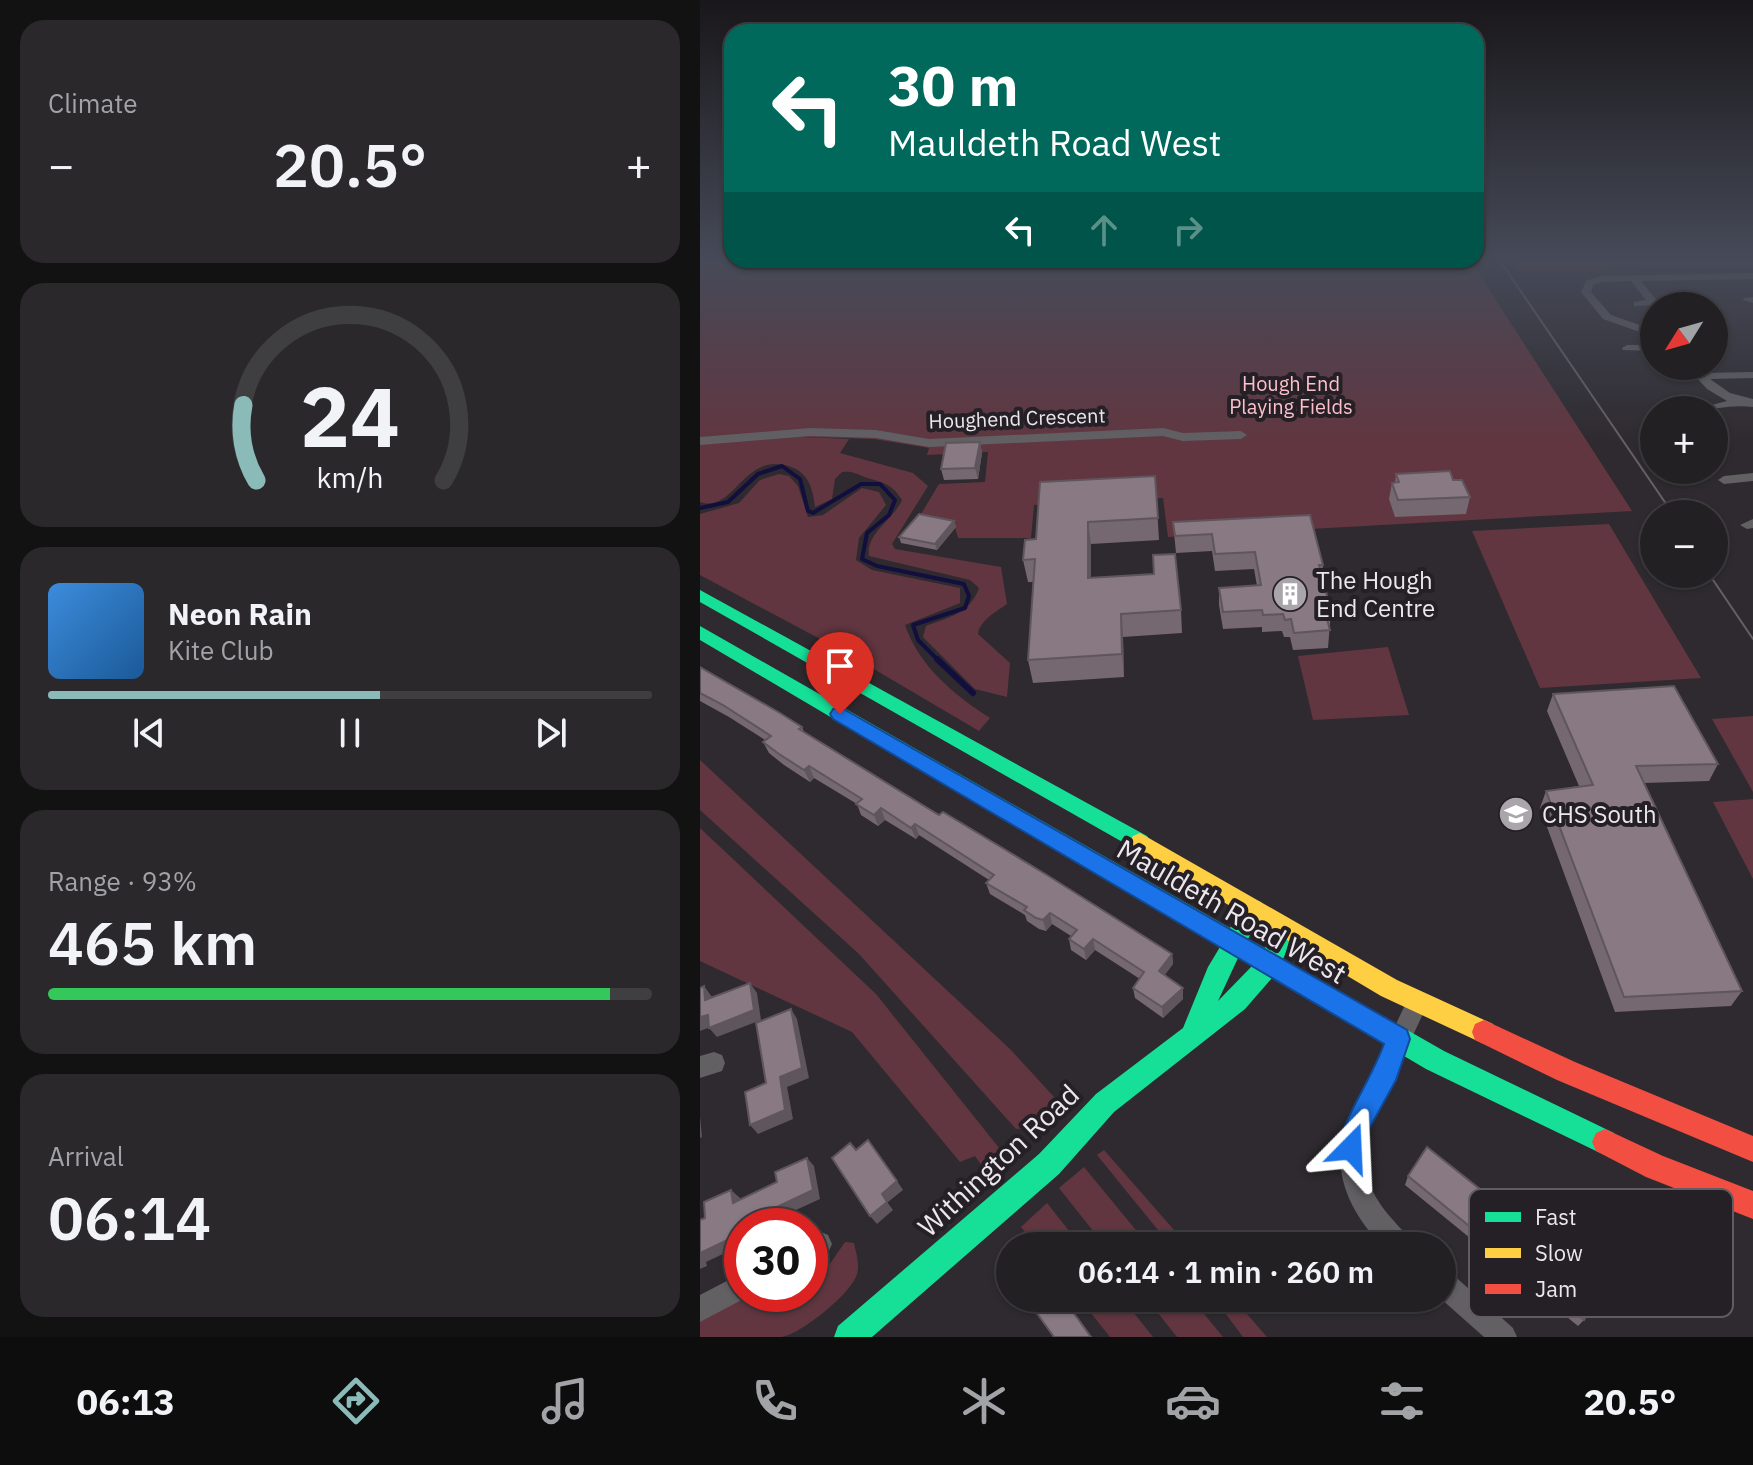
<!DOCTYPE html>
<html lang="en">
<head>
<meta charset="utf-8">
<style>
  body { margin:0; font-family:"IBM Plex Sans",sans-serif; background:#2a282b; color:#f1f3f6; height:100vh; display:flex; flex-direction:column; font-size:30px; white-space:nowrap }
  * { box-sizing:border-box; margin:0 }
  p { font-size:26px; color:#a2a3a6 }
  .icon { flex:none; width:44px; height:44px; fill:none; stroke:currentColor; stroke-width:2; stroke-linecap:round; stroke-linejoin:round }
  .map { position:relative; flex:1; overflow:hidden }
  .sheet { display:flex; flex-direction:column; gap:20px; padding:20px; background:#131213; width:700px }
  .sheet>* { flex:none }
  .guide { position:absolute; left:24px; top:24px; width:760px; height:244px; border-radius:24px; box-shadow:0 2px 6px #0004,0 0 0 2px #3f3e41; background:#00695c; color:#fff; overflow:hidden }
  .needle { width:52px; rotate:233deg }
  .controls { position:absolute; left:940px; top:292px; display:grid; gap:16px }
  .controls a { display:grid; place-items:center; width:88px; height:88px; border-radius:50%; background:#222023; box-shadow:0 2px 6px #0004,0 0 0 2px #3f3e41; font-size:40px }
  .speed { position:absolute; left:24px; top:1208px; display:flex; gap:16px; font-size:40px; font-weight:700; text-align:center }
  .speed>* { display:grid; place-content:center; width:104px; height:104px; border-radius:50%; background:#222023; box-shadow:0 2px 6px #0004,0 0 0 2px #3f3e41; line-height:1 }
  .speed .limit { border:12px solid #d22; background:#fff; color:#111 }
  .pin { position:absolute; display:grid; place-items:center; width:68px; height:68px; color:#fff; margin:-82px -34px; border-radius:50% 50% 50% 0; rotate:-45deg; box-shadow:0 0 8px #0007 }
  .pin .icon { rotate:45deg }
  .me { position:absolute; width:88px; margin:-44px; rotate:21deg; stroke-linejoin:round; filter:drop-shadow(0 0 6px #0008) }
  .turn { display:flex; align-items:center; gap:28px; height:168px; padding:0 32px; font-size:36px }
  .turn .icon { width:104px; height:104px; stroke-width:2.5 }
  .turn b { display:block; font-size:56px; line-height:68px }
  .lanes { display:flex; align-items:center; height:76px; padding:0 32px; background:#0003; justify-content:center; gap:40px; direction:ltr }
  .lanes .off { opacity:.35 }
  .big { font-size:60px; font-weight:600; line-height:1.1 }
  .sheet .widget { flex:1; display:flex; flex-direction:column; justify-content:center; gap:12px; min-width:0; padding:0 28px; border-radius:24px; background:#2a282b }
  .sheet .dial { align-items:center; gap:0 }
  .dial svg { height:208px; overflow:visible; fill:none; stroke:#3f3e41; stroke-width:7; stroke-linecap:round; text-anchor:middle }
  .dial text { fill:#f1f3f6; stroke:none }
  .song { display:flex; align-items:center; gap:24px }
  .cover { width:96px; height:96px; border-radius:12px; background:linear-gradient(135deg,hsl(210 70% 55%),hsl(210 70% 35%)) }
  .played { height:8px; border-radius:4px; background:linear-gradient(90deg,#8bbbb9 55%,#3f3e41 55%) }
  .keys { display:flex; justify-content:space-around; direction:ltr }
  .heat { display:flex; justify-content:space-between; align-items:center; font-size:44px; direction:ltr }
  .charge { height:12px; border-radius:6px; background:linear-gradient(90deg,#34c759 93%,#3f3e41 0) }
  .trip { position:absolute; left:296px; top:1232px; width:460px; height:80px; border-radius:40px; background:#222023; box-shadow:0 2px 6px #0004,0 0 0 2px #3f3e41; font-weight:600; line-height:80px; text-align:center }
  .tabs { display:flex; height:128px; justify-content:space-around; align-items:center; background:#0e0d0e; color:#a2a3a6 }
  .tabs .icon { width:56px; height:56px }
  .tabs .current { color:#8bbbb9 }
  .tabs b { font-size:36px; color:#f1f3f6 }
  main { display:flex; flex:1; min-height:0 }
  .map>svg:first-child { display:block }
</style>
</head>
<body>
<main>
<section class="sheet">
<div class="widget"><p>Climate</p>
<div class="heat"><a>−</a><b class="big">20.5°</b><a>+</a></div>
</div>
<div class="widget dial"><svg viewBox="0 0 100 80">
<path d="M14 69A42 42 0 1 1 86 69"/>
<path d="M14 69A42 42 0 0 1 9 40" stroke="#8bbbb9"/>
<text x="50" y="56" font-size="32" font-weight="700">24</text>
<text x="50" y="72" font-size="11">km/h</text>
</svg></div>
<div class="widget">
<div class="song"><i class="cover"></i><div><b>Neon Rain</b><p>Kite Club</p></div></div>
<div class="played"></div>
<div class="keys"><svg class="icon" aria-label="previous" viewBox="0 0 24 24"><path d="M18 5L8 12l10 7zM5 5v14"/></svg><svg class="icon" aria-label="pause" viewBox="0 0 24 24"><path d="M8 5v14M16 5v14"/></svg><svg class="icon" aria-label="next" viewBox="0 0 24 24"><path d="M6 5l10 7-10 7zM19 5v14"/></svg></div>
</div>
<div class="widget"><p>Range · 93%</p><b class="big">465 km</b><div class="charge"></div></div>
<div class="widget"><p>Arrival</p><b class="big">06:14</b></div>
</section>
<div class="map">
<svg width="1053" height="1337" viewBox="0 0 1053 1337">
  <rect width="100%" height="100%" fill="#2e2a2f"/>
  <g fill="#613640">
    <path d="M0,258L770,260L932,511L468,537L463,498L334,505L331,538H258L255,527L218,519L239,484L285,482L288,452L227,455L229,448L174,439L80,436L149,439L140,453L213,473L228,486L192,544L195,549L301,567L307,604C296,612 280,620 278,634L310,663L307,697L275,689L223,637L226,626C250,617 270,613 279,588L270,580L169,556C165,534 194,519 202,500C190,481 181,483 162,476C154,473 152,471 142,472L135,479L132,499L115,507C113,490 109,473 91,467C43,450 35,514 0,502Z"/>
    <polygon points="809,258 1053,258 1053,267 819,272"/>
    <path d="M79,474L89,476L98,486L108,517L123,515L162,488L179,492L186,505L159,538L156,560L172,570L260,588V603L205,625C219,666 254,695 290,718L279,731L150,655L0,575V514L39,503L60,480Z"/>
    <polygon points="909,524 1001,678 840,688 772,531"/>
    <polygon points="688,647 709,715 613,720 598,656"/>
    <polygon points="1053,716 1053,792 1012,719"/>
    <polygon points="0,760 311,1050 365,1109 345,1127 316,1129 159,954 0,810"/>
    <polygon points="1053,799 1053,879 1013,802"/>
    <polygon points="0,828 176,994 308,1159 289,1176 275,1156 260,1162 152,1032 0,961"/>
    <polygon points="404,1150 488,1246 471,1246 397,1155"/>
    <polygon points="384,1167 449,1246 405,1246 359,1188"/>
    <polygon points="347,1203 381,1246 337,1246 321,1227"/>
    <path d="M145,1242L154,1243C156,1253 160,1264 157,1274C152,1293 101,1334 82,1337C56,1337 26,1337 0,1337V1320L49,1294H110V1274L125,1271Z"/>
    <polygon points="379,1298 422,1298 453,1337 410,1337"/>
    <polygon points="446,1298 491,1298 523,1337 477,1337"/>
    <polygon points="514,1298 533,1298 567,1337 543,1337"/>
  </g>
  <g fill="none" stroke-linecap="round" stroke-linejoin="round">
    <polyline stroke="#120f3e" stroke-width="4" points="0,508 28,502 58,474 82,466 100,479 108,511 113,513 161,484 180,484 195,500 189,515 167,533 162,559 177,566 264,584 269,596 265,608 213,625 218,640 239,661"/>
    <polyline stroke="#120f3e" stroke-width="6" points="237,659 273,693"/>
    <g fill="#626063" fill-rule="evenodd">
      <polygon points="1053,273 1053,279 941,281 958,302 953,305 934,306 934,302 946,300 931,281 902,282 893,285 891,292 911,315 954,330 954,337 903,319 881,292 886,281 901,276"/>
      <polygon points="1053,297 1053,303 1043,300 1044,298"/>
      <polygon points="927,345 954,345 954,351 923,350 922,348"/>
      <path d="M986,366H998L1003,373L1053,372V378L1010,379L1030,393L1053,399V407C1033,404 1013,410 992,410L1027,401L1007,389Z"/>
      <polygon points="110,428 176,430 229,439 463,428 483,433 541,431 547,435 541,439 483,441 463,436 229,447 176,438 110,436 0,445 0,437"/>
      <polygon points="1053,473 1053,481 1024,484 1018,480 1024,476"/>
      <polygon points="1053,519 1053,528 1047,529 1040,525"/>
      <path d="M718,991L726,994L729,1001L664,1140C661,1173 672,1197 694,1221C701,1230 709,1235 714,1246H683C648,1212 628,1165 648,1118C655,1101 667,1086 675,1070C686,1048 695,1025 706,1003L710,994Z"/>
      <polygon points="14,1052 22,1055 25,1063 22,1071 0,1078 0,1056"/>
      <polygon points="119,1231 128,1235 132,1244 128,1253 110,1262 110,1235"/>
      <polygon points="742,1269 751,1273 813,1328 817,1337 784,1337 740,1298"/>
      <polygon points="42,1273 42,1294 51,1295 0,1322 0,1295"/>
    </g>
    <g fill="#16e098" fill-rule="evenodd">
      <polygon points="0,590 447,836 451,842 447,848 440,851 433,848 0,602"/>
      <path d="M0,626L530,928L545,902L553,899L561,902L564,909L548,939L565,948L578,922L586,919L594,922L597,929L583,959L744,1051L914,1133L918,1142L914,1151L905,1155L896,1151L726,1069L572,978L545,1009L414,1112L359,1174L172,1337H134L138,1326L339,1154L396,1094L483,1028L508,967L520,947L0,640ZM538,958L552,966L518,1001Z"/>
    </g>
    <polygon fill="#ffcf43" fill-rule="evenodd" points="440,833 697,980 793,1024 796,1032 793,1040 784,1044 681,996 433,848 429,842 433,836"/>
    <g fill="#f24e42" fill-rule="evenodd">
      <polygon points="784,1020 875,1062 1053,1136 1053,1162 857,1080 775,1040 772,1032 775,1024"/>
      <polygon points="905,1129 963,1156 1053,1191 1053,1219 946,1177 896,1151 892,1142 896,1133"/>
    </g>
    <g stroke="#646164" stroke-width="2">
      <polyline points="798,258 973,514"/>
      <polyline points="1009,574 1053,639"/>
    </g>
  </g>
  <g fill="#756871">
    <polygon points="280,442 282,453 278,479 244,480 241,469"/>
    <polygon points="696,474 753,480 770,497 766,514 695,517 689,499 692,483 695,483"/>
    <polygon points="455,476 459,540 391,544 391,578 481,610 482,633 423,637 424,677 333,683 328,660 333,582 328,582 323,560 336,539"/>
    <polygon points="254,521 256,527 237,550 201,543 199,537"/>
    <polygon points="473,522 623,565 622,576 631,611 628,648 593,650 590,637 584,637 582,631 562,632 562,627 523,629 519,605 519,588 557,586 554,569 515,571 512,551 476,553"/>
    <polygon points="0,667 102,727 104,732 239,815 472,954 473,964 464,975 483,999 463,1018 435,998 433,988 440,979 395,950 386,960 371,950 369,939 371,936 352,924 346,931 339,929 327,921 325,915 290,894 286,883 289,880 219,835 216,839 185,820 178,826 161,815 157,804 114,778 110,782 84,765 69,753 63,742 65,740 29,717 0,701"/>
    <polygon points="853,694 1018,764 1009,781 944,783 1042,991 1031,1006 915,1012 840,808 846,791 879,786 847,711"/>
    <polygon points="708,1176 884,1320 878,1326 705,1185"/>
  </g>
  <g fill="#5f555c">
    <polygon points="280,442 282,453 278,479 275,468"/>
    <polygon points="254,521 256,527 237,550 235,544"/>
    <polygon points="388,522 391,544 391,601 388,578"/>
    <polygon points="421,614 423,637 424,677 422,654"/>
    <polygon points="109,766 114,778 110,782 104,770"/>
    <polygon points="181,808 185,820 178,826 174,815"/>
    <polygon points="215,824 219,835 216,839 211,828"/>
    <polygon points="350,913 352,924 346,931 343,920"/>
    <polygon points="393,939 395,950 386,960 384,949"/>
    <polygon points="472,954 473,964 460,982 459,971"/>
    <polygon points="50,983 57,993 61,1020 17,1037 9,1028"/>
    <polygon points="4,986 12,997 5,1000"/>
    <polygon points="483,988 483,999 463,1018 462,1007"/>
    <polygon points="91,1009 97,1019 109,1078 87,1087 93,1119 58,1134 50,1125 80,1077"/>
    <polygon points="8,1015 16,1025 0,1031 0,1017"/>
    <polygon points="0,1116 2,1137 0,1138"/>
    <polygon points="107,1158 114,1166 120,1199 72,1221 73,1226 57,1226 64,1213"/>
    <polygon points="197,1181 203,1190 188,1202 182,1194"/>
    <polygon points="31,1190 40,1198 41,1211 33,1203"/>
    <polygon points="187,1202 193,1210 177,1224 170,1216"/>
    <polygon points="42,1233 42,1245 6,1262 7,1266 0,1269 0,1253"/>
  </g>
  <g fill="#887983" stroke="#5f555c" stroke-width="2">
    <polygon points="280,442 275,468 241,469 246,443"/>
    <polygon points="750,471 753,480 762,480 770,497 698,500 692,483 699,482 696,474"/>
    <polygon points="455,476 458,518 388,522 388,578 454,574 453,555 475,554 481,610 421,614 422,654 328,660 335,559 323,560 325,540 336,539 340,482"/>
    <polygon points="219,514 254,521 235,544 199,537"/>
    <polygon points="610,515 623,565 619,565 631,611 625,612 630,630 594,633 591,619 585,620 583,614 563,615 562,610 523,612 519,588 561,585 555,552 515,554 512,534 475,536 473,522"/>
    <polygon points="0,667 80,713 102,727 99,729 239,815 243,812 347,875 472,954 459,971 483,988 462,1007 433,988 444,972 393,939 384,949 369,939 377,930 350,913 343,920 336,918 324,910 327,907 286,883 294,875 215,824 211,828 181,808 174,815 156,804 162,799 109,766 104,770 79,754 63,742 71,736 23,705 0,693"/>
    <polygon points="974,686 1018,764 936,766 1042,991 924,997 846,791 893,785 853,694"/>
    <polygon points="50,983 54,1010 9,1028 8,1015 0,1017 0,988 4,986 5,1000"/>
    <polygon points="91,1009 102,1068 80,1077 85,1110 50,1125 45,1092 66,1083 56,1023"/>
    <polygon points="168,1140 197,1181 182,1194 187,1202 170,1216 132,1158 150,1143 156,1150"/>
    <polygon points="727,1147 902,1286 884,1320 708,1176"/>
    <polygon points="107,1158 113,1190 64,1213 65,1222 57,1226 42,1226 42,1233 0,1253 0,1220 5,1218 4,1202 31,1190 33,1203 77,1182 75,1172"/>
    <polygon points="326,1298 363,1298 391,1337 354,1337"/>
  </g>
  <linearGradient id="sky" x2="0" y2="1"><stop stop-color="#19171a"/><stop offset="0.58" stop-color="#464a58"/><stop offset="1" stop-color="#464a58" stop-opacity="0"/></linearGradient>
  <rect width="1053" height="445" fill="url(#sky)"/>
  <path fill="#1a73e8" stroke="#114b97" stroke-width="2" d="M140,707L707,1030L710,1039L696,1080L669,1129L660,1157L651,1161L641,1157L637,1148C648,1110 671,1080 684,1044L133,719L130,714L133,709Z"/>
  <defs>
    <g id="building-disc" transform="scale(1.8)"><circle r="9.5" fill="#a9a5aa" stroke="#252026"/><path d="M-4-6H4V6H1V3H-1V6H-4ZM-2.5-4.3h1.7v1.8h-1.7ZM.8-4.3h1.7v1.8H.8ZM-2.5-1h1.7V.8h-1.7ZM.8-1h1.7V.8H.8Z" fill="#fff"/></g>
    <g id="school-disc" transform="scale(1.8)"><circle r="9.5" fill="#a9a5aa" stroke="#252026"/><path d="M0-5L7-2L0 1L-7-2ZM-4 1L0 2.5L4 1V4Q0 6-4 4Z" fill="#fff"/></g>
  </defs>
  <g fill-rule="evenodd">
    <use href="#building-disc" x="590" y="594"/>
    <use href="#school-disc" x="816" y="814"/>
  </g>
  <g text-anchor="middle" dominant-baseline="central" stroke-width="8" stroke-linejoin="round" paint-order="stroke">
    <g font-size="20" fill="#fdbfcb" stroke="#252026">
      <text x="591" y="383">Hough End<tspan x="591" dy="23">Playing Fields</tspan></text>
    </g>
    <g font-size="20" fill="#ebe7ec" stroke="#252026">
      <text transform="translate(317 418) rotate(-2)">Houghend Crescent</text>
    </g>
    <g font-size="24" fill="#ebe7ec" stroke="#252026" text-anchor="start">
      <text x="616" y="580">The Hough<tspan x="616" dy="28">End Centre</tspan></text>
      <text x="842" y="814">CHS South</text>
    </g>
    <g font-size="28" fill="#ebe7ec" stroke="#252026">
      <text transform="translate(532 911) rotate(30)">Mauldeth Road West</text>
      <text transform="translate(298 1160) rotate(-43)">Withington Road</text>
    </g>
  </g>
  <rect x="769" y="1189" width="264" height="128" rx="12" fill="#252026" stroke="#605c61" stroke-width="2"/>
  <rect x="785" y="1212" width="36" height="10" fill="#16e098"/>
  <rect x="785" y="1248" width="36" height="10" fill="#ffcf43"/>
  <rect x="785" y="1284" width="36" height="10" fill="#f24e42"/>
  <g font-size="22" fill="#ebe7ec">
    <text x="835" y="1225">Fast</text>
    <text x="835" y="1261">Slow</text>
    <text x="835" y="1297">Jam</text>
  </g>
</svg>
<div class="controls">
<a><svg class="needle" viewBox="-14 -14 28 28"><path d="M0-13l5 13h-10z" fill="#e53935"/><path d="M0 13l5-13h-10z" fill="#a2a3a6"/></svg></a>
<a>+</a>
<a>−</a>
</div>
<div class="speed"><div class="limit">30</div></div>
<div class="pin" style="left:140px;top:714px;background:#d93025"><svg class="icon" aria-label="arrive" viewBox="0 0 24 24"><path d="M6 21V4h12l-3 4 3 4H6"/></svg></div>
<svg class="me" style="left:651px;top:1148px" viewBox="-20 -20 40 40"><path d="M0-17L14 15 0 8-14 15z" fill="#1a73e8" stroke="#fff" stroke-width="4"/></svg>
<div class="trip">06:14 · 1 min · 260 m</div>
<div class="guide">
<div class="turn"><svg class="icon" aria-label="left" viewBox="0 0 24 24"><path d="M17 20v-9H6M10 6l-5 5 5 5"/></svg><div><b>30 m</b>Mauldeth Road West</div></div>
<div class="lanes"><svg class="icon" aria-label="left" viewBox="0 0 24 24"><path d="M17 20v-9H6M10 6l-5 5 5 5"/></svg><svg class="icon off" aria-label="ahead" viewBox="0 0 24 24"><path d="M12 20V5M6 11l6-6 6 6"/></svg><svg class="icon off" aria-label="right" viewBox="0 0 24 24"><path d="M7 20v-9h11M14 6l5 5-5 5"/></svg></div>
</div>
</div>
</main>
<nav class="tabs">
<b>06:13</b>
<svg class="icon current" aria-label="directions" viewBox="0 0 24 24"><path d="M12 3l9 9-9 9-9-9zM9 14v-3h6M13 9l2 2-2 2"/></svg>
<svg class="icon" aria-label="music" viewBox="0 0 24 24"><path d="M9 18V5l10-2v13"/><circle cx="6" cy="18" r="3"/><circle cx="16" cy="16" r="3"/></svg>
<svg class="icon" aria-label="phone" viewBox="0 0 24 24"><path d="M5 4h4l2 5-3 2q2 4 5 5l2-3 5 2v4C11 20 4 13 5 4z"/></svg>
<svg class="icon" aria-label="climate" viewBox="0 0 24 24"><path d="M12 3v18M4 7l16 10M4 17L20 7"/></svg>
<svg class="icon" aria-label="car" viewBox="0 0 24 24"><path d="M5 17H2v-5l4-1 3-4h7l3 4 3 1v5h-3M9 17h6M6 11h13"/><circle cx="7" cy="17" r="2"/><circle cx="17" cy="17" r="2"/></svg>
<svg class="icon" aria-label="filters" viewBox="0 0 24 24"><path d="M4 7h16M4 17h16"/><circle cx="9" cy="7" r="2"/><circle cx="15" cy="17" r="2"/></svg>
<b>20.5°</b>
</nav>
</body>
</html>
